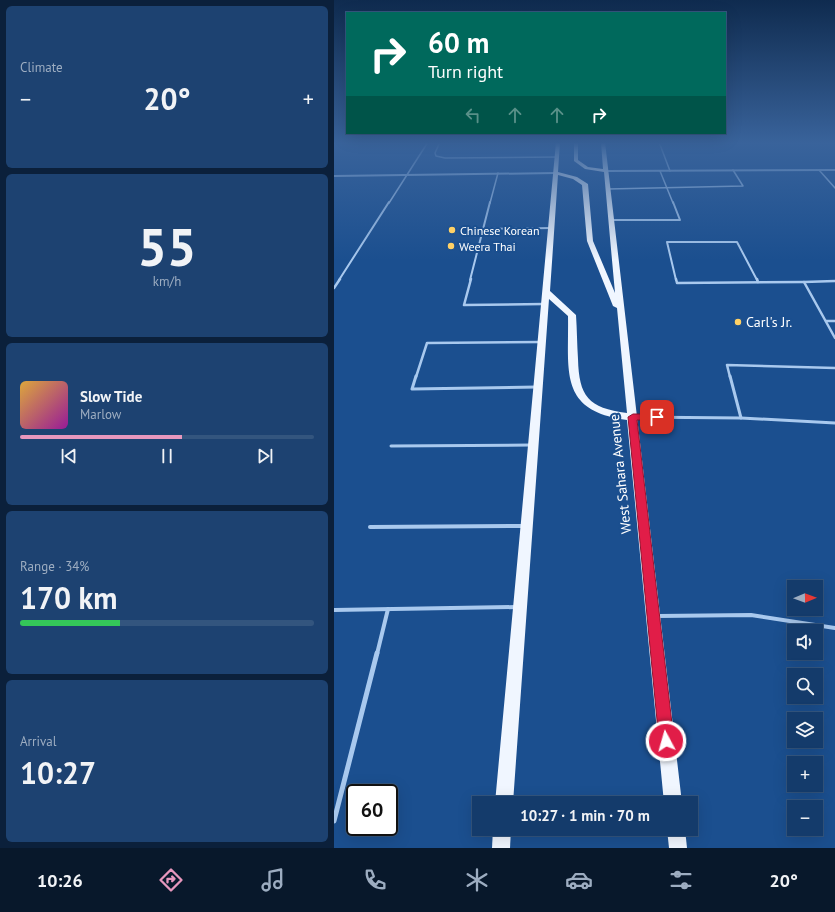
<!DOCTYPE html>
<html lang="en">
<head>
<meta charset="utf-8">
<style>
  body { margin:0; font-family:"PT Sans",sans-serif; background:#1d4271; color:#f1f3f6; height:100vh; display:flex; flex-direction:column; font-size:15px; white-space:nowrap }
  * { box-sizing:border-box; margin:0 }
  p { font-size:13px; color:#9dadc1 }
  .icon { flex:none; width:22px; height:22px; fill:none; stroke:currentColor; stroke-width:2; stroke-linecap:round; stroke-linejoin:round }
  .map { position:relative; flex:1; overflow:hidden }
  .sheet { display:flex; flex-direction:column; gap:6px; padding:6px; background:#0b203b; width:334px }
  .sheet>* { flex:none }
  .top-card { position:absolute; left:12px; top:12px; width:380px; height:122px; border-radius:0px; box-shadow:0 4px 16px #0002,0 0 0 1px #33557e; background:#00695c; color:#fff; overflow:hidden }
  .needle { width:26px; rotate:89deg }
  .buttons { position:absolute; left:453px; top:580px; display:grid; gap:8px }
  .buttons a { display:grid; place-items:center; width:36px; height:36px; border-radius:0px; background:#143b6b; box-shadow:0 4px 16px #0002,0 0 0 1px #33557e; font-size:20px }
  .speed { position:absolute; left:12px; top:784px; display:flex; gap:8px; font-size:20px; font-weight:700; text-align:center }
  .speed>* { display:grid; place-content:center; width:52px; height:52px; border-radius:50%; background:#143b6b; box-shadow:0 4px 16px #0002,0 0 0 1px #33557e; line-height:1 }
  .speed .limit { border:2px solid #111; border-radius:6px; background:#fff; color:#111 }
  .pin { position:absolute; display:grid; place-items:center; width:34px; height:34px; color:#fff; margin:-17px; border-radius:8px; box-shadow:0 2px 6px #0006 }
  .me { position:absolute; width:44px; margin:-22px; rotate:354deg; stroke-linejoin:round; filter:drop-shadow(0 0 3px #0008) }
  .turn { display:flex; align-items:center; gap:14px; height:84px; padding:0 16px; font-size:18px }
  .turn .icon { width:52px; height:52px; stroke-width:2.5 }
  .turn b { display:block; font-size:28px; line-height:34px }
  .lanes { display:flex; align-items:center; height:38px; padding:0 16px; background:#0003; justify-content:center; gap:20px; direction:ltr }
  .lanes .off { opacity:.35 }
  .big { font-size:30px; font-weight:700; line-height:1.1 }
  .sheet .widget { flex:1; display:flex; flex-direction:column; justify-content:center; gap:6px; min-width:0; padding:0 14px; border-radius:6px; background:#1d4271 }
  .sheet .dial { align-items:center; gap:0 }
  .dial b { font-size:52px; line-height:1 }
  .song { display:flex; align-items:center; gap:12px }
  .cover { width:48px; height:48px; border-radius:6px; background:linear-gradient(135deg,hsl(40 70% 55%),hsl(300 70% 35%)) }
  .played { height:4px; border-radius:2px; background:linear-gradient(90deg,#e797bd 55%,#33557e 55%) }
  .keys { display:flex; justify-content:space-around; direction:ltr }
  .heat { display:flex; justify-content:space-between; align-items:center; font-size:22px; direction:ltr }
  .charge { height:6px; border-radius:3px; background:linear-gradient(90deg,#34c759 34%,#33557e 0) }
  .trip { position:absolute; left:138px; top:796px; width:226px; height:40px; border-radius:0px; background:#143b6b; box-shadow:0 4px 16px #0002,0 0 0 1px #33557e; font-weight:700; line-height:40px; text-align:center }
  .menu { display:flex; height:64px; justify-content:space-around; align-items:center; background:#08182b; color:#9dadc1 }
  .menu .icon { width:28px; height:28px }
  .menu .current { color:#e797bd }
  .menu b { font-size:18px; color:#f1f3f6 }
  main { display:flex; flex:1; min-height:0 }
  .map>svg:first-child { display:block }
</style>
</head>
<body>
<main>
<section class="sheet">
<div class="widget"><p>Climate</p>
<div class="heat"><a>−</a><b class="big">20°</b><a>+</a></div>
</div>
<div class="widget dial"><b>55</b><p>km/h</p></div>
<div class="widget">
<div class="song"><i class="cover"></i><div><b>Slow Tide</b><p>Marlow</p></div></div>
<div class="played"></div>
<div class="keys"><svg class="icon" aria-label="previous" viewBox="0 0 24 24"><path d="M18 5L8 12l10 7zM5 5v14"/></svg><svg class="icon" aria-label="pause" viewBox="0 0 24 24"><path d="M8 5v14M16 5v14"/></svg><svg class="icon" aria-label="next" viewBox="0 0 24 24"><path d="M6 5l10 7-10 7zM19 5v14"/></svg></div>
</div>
<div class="widget"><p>Range · 34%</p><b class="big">170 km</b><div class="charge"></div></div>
<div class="widget"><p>Arrival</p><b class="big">10:27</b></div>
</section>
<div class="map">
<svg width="501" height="848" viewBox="0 0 501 848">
  <rect width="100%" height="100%" fill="#1b4f8f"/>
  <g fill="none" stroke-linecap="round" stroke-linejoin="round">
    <g stroke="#a9c9ee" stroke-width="1.5">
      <polyline points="106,142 101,153 102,156 111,158 223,157"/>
      <polyline points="269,143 325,142 336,171"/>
      <polyline points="485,170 501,188"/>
      <polyline points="326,171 339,203"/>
      <polyline points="274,189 409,186 399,170"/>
      <polyline points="55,203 94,142"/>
      <polyline points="156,203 164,173"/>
    </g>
    <g stroke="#a9c9ee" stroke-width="2">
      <polyline points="277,220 346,220 339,202"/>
      <polyline points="149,229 217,228"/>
      <polyline points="5,280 55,202"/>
      <polyline points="136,280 156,202"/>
      <polyline points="342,280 333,242 403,242 423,280"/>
    </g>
    <g stroke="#a9c9ee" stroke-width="2.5">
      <polyline points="137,279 130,305 210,304"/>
      <polyline points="342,279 343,283 470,282"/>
      <polyline points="423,279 424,282"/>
      <polyline points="501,281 470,282 501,338"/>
      <polyline points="0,288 6,279"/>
      <polyline points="492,321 501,321"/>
      <polyline points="82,377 93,343 207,342"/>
      <polyline points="396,377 393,365 501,368"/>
    </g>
    <g stroke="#a9c9ee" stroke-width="3">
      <polyline points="82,376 78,389 203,387"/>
      <polyline points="396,376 407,418"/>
      <polyline points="300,417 407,418 501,423"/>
      <polyline points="57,446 197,445"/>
    </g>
    <g stroke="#a9c9ee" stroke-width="4">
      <polyline points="36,527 191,526"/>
      <polyline points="0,610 182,607"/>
      <polyline points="324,616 417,615 501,628"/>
      <polyline points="43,654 54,609"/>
    </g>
    <polyline stroke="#a9c9ee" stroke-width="5" points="0,821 43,653"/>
    <g stroke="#a9c9ee" stroke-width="2">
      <polyline points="0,143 2,142"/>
      <polyline points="273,171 501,170"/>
      <polyline points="0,176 221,173"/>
    </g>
    <g fill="#f0f6ff" fill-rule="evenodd">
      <path d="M222,142H226L224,172L243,177L254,184L259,241L281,293L270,172L251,169L240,161V142H244V160L254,167L269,169L267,142H271L348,803H330L293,420C224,411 235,371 234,316L215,299L179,803H161ZM224,175L239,179L248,185L253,241L279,306L283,308L293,413C254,408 245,396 244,359C243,344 243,330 242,315L216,291Z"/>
      <polygon points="159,829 177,829 176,848 158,848"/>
      <polygon points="333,829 351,829 353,848 335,848"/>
    </g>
  </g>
  <linearGradient id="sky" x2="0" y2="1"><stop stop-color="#0f2b4f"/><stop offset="0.55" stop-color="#39639b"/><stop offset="1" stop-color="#39639b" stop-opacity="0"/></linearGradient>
  <rect width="501" height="260" fill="url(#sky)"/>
  <polygon fill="#e11d48" stroke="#92132f" points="299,414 323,414 328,417 323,420 303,420 340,741 338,746 332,748 327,746 325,741 294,417"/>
  <g fill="#ffd166" stroke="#1b4f8f" stroke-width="1.5">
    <circle cx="118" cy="230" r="4"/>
    <circle cx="117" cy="246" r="4"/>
    <circle cx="404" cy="322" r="4"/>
  </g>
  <g text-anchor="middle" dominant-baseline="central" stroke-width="4" stroke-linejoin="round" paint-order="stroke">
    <g font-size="12" fill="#fff" stroke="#1b4f8f" text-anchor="start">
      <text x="126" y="230">Chinese Korean</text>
      <text x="125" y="246">Weera Thai</text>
    </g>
    <g font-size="14" fill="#fff" stroke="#1b4f8f" text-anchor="start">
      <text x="412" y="322">Carl's Jr.</text>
    </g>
    <g font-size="14" fill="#fff" stroke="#1b4f8f">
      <text transform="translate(286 474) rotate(-96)">West Sahara Avenue</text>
    </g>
  </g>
</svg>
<div class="buttons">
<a><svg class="needle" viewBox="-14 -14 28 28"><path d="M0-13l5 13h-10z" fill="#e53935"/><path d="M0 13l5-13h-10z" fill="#9dadc1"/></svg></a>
<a><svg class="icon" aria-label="sound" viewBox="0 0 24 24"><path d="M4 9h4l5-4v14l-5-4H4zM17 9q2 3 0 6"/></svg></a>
<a><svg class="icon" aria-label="search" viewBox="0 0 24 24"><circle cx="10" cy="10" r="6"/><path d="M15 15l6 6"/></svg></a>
<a><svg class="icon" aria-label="layers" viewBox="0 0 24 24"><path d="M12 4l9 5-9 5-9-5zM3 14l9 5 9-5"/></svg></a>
<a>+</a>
<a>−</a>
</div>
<div class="speed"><div class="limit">60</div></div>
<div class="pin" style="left:323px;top:417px;background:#d93025"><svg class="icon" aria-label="arrive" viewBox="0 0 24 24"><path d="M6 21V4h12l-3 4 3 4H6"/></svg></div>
<svg class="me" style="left:332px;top:741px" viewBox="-20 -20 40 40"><circle r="17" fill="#e11d48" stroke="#fff" stroke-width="3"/><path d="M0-11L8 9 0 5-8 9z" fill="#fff"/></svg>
<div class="trip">10:27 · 1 min · 70 m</div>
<div class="top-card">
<div class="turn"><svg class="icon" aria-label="right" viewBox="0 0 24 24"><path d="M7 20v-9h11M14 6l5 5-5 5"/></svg><div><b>60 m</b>Turn right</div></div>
<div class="lanes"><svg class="icon off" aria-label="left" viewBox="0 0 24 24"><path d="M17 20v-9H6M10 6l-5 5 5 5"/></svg><svg class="icon off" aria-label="ahead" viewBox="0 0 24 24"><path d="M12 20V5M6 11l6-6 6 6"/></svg><svg class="icon off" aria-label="ahead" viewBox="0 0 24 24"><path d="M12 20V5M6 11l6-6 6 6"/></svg><svg class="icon" aria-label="right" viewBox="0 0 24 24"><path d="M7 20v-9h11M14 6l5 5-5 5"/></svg></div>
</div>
</div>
</main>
<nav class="menu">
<b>10:26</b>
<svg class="icon current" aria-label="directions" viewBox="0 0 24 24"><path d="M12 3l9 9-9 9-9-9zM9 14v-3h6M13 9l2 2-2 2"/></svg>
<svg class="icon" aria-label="music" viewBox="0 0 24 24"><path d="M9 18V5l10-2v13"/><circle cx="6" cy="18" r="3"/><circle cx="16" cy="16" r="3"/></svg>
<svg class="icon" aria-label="phone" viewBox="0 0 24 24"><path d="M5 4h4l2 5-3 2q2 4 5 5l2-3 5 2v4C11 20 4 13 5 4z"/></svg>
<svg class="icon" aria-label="climate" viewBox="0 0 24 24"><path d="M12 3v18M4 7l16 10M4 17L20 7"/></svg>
<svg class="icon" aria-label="car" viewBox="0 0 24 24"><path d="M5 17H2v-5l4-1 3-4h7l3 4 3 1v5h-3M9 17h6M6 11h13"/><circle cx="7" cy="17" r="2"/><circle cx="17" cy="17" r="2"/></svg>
<svg class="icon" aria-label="filters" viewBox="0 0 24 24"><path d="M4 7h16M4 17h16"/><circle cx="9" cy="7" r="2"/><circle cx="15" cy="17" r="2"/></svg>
<b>20°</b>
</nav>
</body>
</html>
